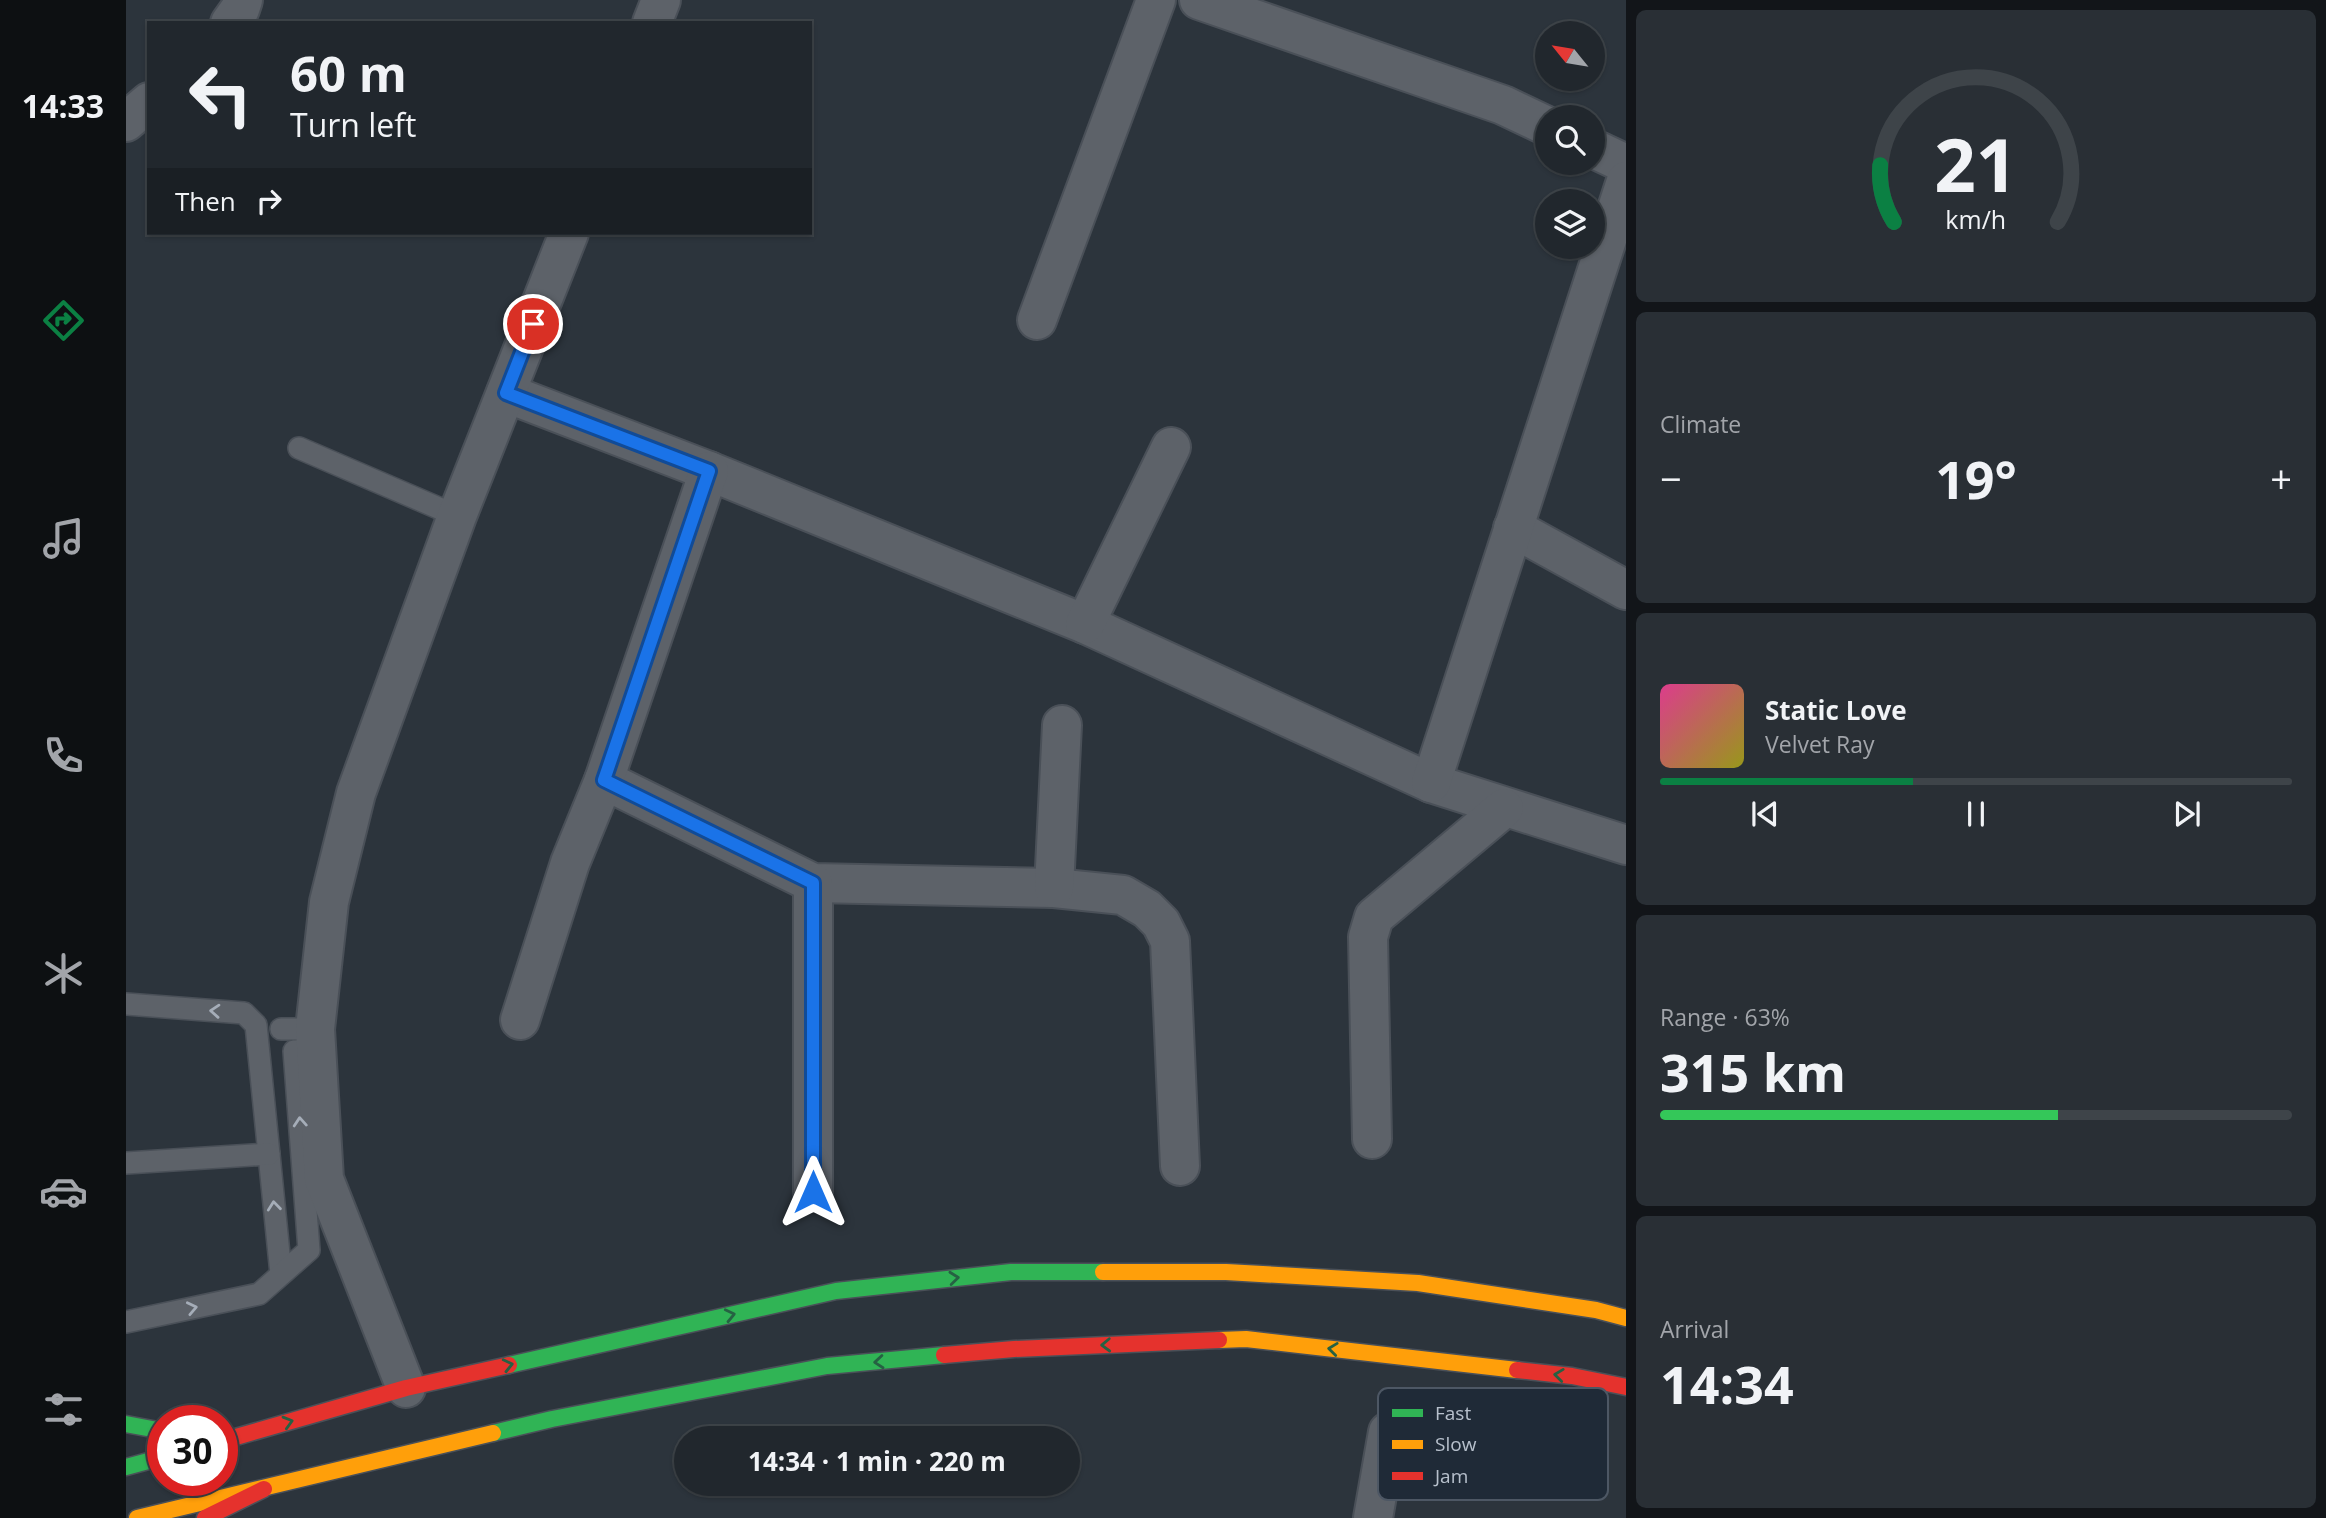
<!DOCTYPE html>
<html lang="en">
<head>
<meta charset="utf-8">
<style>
  body { margin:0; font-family:"Open Sans",sans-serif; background:#292f35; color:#f1f3f6; height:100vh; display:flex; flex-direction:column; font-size:26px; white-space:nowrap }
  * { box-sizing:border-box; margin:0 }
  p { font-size:23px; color:#a2a5aa }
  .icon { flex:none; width:38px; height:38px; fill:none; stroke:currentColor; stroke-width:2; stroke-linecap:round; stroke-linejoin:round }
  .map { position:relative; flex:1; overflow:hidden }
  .sheet { display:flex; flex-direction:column; gap:10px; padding:10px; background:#121519; width:700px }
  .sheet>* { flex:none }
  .banner { position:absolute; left:21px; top:21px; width:665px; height:214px; border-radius:0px; box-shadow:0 2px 5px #0004,0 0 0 2px #3e4449; background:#21272d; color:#f1f3f6; overflow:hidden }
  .needle { width:46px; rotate:300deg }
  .tools { position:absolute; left:1409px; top:21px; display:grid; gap:14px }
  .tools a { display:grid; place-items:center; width:70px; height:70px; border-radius:50%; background:#21272d; box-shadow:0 2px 5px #0004,0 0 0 2px #3e4449; font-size:35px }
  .speed { position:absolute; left:21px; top:1405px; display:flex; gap:14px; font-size:35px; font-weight:700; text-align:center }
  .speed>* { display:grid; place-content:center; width:91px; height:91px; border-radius:50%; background:#21272d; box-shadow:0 2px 5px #0004,0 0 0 2px #3e4449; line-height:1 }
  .speed .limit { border:10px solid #d22; background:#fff; color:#111 }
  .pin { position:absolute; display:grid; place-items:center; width:60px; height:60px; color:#fff; margin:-30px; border:4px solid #fff; border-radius:50%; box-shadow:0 2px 7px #0007 }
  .me { position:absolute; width:77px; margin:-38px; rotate:0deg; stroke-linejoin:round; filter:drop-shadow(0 0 5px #0008) }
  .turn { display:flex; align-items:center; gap:24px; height:147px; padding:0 28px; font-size:32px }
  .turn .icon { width:91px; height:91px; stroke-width:2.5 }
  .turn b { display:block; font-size:49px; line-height:60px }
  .then { display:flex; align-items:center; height:66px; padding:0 28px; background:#0003; gap:14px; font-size:26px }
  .big { font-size:52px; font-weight:700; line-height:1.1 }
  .sheet .widget { flex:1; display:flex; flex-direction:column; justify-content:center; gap:10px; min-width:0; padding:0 24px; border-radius:10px; background:#292f35 }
  .sheet .dial { align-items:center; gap:0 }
  .dial svg { height:182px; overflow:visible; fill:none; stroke:#3e4449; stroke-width:7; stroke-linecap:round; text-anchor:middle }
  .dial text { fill:#f1f3f6; stroke:none }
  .song { display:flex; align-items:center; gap:21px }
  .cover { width:84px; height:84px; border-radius:10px; background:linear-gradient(135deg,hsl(330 70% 55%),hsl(60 70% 35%)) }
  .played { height:7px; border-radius:4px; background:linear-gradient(90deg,#0b8043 40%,#3e4449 40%) }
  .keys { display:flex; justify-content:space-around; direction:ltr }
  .heat { display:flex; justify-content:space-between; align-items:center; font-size:38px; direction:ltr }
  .charge { height:10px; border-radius:5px; background:linear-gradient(90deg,#34c759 63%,#3e4449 0) }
  .trip { position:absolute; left:548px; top:1426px; width:406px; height:70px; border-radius:35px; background:#21272d; box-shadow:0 2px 5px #0004,0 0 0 2px #3e4449; font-weight:700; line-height:70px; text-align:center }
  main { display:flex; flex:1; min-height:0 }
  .menu { display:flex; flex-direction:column; width:126px; justify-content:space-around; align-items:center; background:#0d1012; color:#a2a5aa }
  .menu .icon { width:49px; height:49px }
  .menu .on { color:#0b8043 }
  .menu b { font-size:32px; color:#f1f3f6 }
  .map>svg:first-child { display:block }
</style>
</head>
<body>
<main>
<nav class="menu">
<b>14:33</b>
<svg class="icon on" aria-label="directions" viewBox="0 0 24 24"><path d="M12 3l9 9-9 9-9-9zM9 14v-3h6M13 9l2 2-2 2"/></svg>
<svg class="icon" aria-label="music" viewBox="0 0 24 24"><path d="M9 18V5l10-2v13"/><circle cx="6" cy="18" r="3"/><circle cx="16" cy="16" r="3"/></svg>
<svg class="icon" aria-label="phone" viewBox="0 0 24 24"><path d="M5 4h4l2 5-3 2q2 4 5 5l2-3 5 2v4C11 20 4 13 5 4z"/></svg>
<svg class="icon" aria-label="climate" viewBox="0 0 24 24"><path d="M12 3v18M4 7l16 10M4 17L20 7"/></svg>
<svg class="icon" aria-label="car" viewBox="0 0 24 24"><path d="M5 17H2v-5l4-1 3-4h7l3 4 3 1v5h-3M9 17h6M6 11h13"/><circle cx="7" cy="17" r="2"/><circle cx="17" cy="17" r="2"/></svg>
<svg class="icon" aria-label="filters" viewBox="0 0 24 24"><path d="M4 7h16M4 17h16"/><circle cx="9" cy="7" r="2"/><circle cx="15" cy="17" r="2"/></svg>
</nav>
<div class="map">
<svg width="1500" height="1518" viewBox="0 0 1500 1518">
  <rect width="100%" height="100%" fill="#2c343c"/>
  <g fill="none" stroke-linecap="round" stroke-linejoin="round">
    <g stroke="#4a5058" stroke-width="24">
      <g id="lane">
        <polyline points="173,448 331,516"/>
        <polyline points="0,1004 118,1013 130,1025 155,1274"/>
        <polyline points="155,1029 189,1029"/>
        <polyline points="0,1163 143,1154"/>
        <polyline points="0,1322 133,1294 183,1250 168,1051 190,1050"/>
      </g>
    </g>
    <g stroke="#4a5058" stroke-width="42">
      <g id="street">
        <polyline points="1073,0 1377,105 1421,126"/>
        <polyline points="104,23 114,9 117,0"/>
        <polyline points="526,23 535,0"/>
        <polyline points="0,122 23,102"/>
        <polyline points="1466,148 1500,164"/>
        <polyline points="911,320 1030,0"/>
        <polyline points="380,393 583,471 959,624 1305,783 1500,845"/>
        <polyline points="1387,528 1500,590"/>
        <polyline points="959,624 1045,447"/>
        <polyline points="478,780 687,883 928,888 997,895 1021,909 1035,923 1044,941 1054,1166"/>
        <polyline points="1305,783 1500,181"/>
        <polyline points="687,883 687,1192"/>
        <polyline points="928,888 936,725"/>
        <polyline points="394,1020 444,863 478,780 583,471"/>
        <polyline points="1246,1139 1242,937 1248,917 1378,808"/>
        <polyline points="280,1388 198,1179 189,1029 203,902 230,793 331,516 443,233"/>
        <polyline points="1247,1518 1262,1432"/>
      </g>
    </g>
    <g stroke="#4a5058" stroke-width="19">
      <g id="fast">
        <polyline points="383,1365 710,1291 885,1272 977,1272"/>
        <polyline points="0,1424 37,1431"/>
        <polyline points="367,1433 426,1419 701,1366 818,1355"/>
        <polyline points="0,1467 37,1457"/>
      </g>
    </g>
    <g stroke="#4a5058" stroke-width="19">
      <g id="slow">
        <polyline points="977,1272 1100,1272 1292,1283 1470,1310 1500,1318"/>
        <polyline points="1093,1340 1120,1339 1391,1370"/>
        <polyline points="11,1518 367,1433"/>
      </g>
    </g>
    <g stroke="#4a5058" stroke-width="19">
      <g id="jam">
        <polyline points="818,1355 888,1349 1093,1340"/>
        <polyline points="1391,1370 1446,1376 1500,1387"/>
        <polyline points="96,1441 280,1388 383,1365"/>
        <polyline points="79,1518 138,1489"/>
      </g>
    </g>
    <use href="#lane" stroke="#5d6269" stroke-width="21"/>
    <use href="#street" stroke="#5d6269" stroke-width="38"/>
    <use href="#fast" stroke="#30b455" stroke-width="16"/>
    <use href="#slow" stroke="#ff9f0a" stroke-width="16"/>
    <use href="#jam" stroke="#e5322d" stroke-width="16"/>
  </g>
  <defs><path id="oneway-chevron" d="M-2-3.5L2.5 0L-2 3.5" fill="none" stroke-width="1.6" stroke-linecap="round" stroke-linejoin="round" transform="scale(1.75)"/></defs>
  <g stroke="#a5adb8">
    <use href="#oneway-chevron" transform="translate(89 1011) rotate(-176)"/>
    <use href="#oneway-chevron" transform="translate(174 1122) rotate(-94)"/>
    <use href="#oneway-chevron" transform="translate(148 1206) rotate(-96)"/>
    <use href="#oneway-chevron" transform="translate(66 1308) rotate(-12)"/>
  </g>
  <g stroke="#266143">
    <use href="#oneway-chevron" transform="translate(828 1278) rotate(-6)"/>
    <use href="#oneway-chevron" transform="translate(604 1315) rotate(-13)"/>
    <use href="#oneway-chevron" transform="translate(980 1345) rotate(178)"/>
    <use href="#oneway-chevron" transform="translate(1207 1349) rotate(-173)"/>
    <use href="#oneway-chevron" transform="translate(753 1362) rotate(175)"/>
    <use href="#oneway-chevron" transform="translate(382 1365) rotate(-13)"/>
    <use href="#oneway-chevron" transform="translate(1433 1375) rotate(-173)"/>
    <use href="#oneway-chevron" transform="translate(162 1422) rotate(-16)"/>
  </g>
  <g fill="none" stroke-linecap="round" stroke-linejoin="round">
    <g stroke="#114b97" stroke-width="18">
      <polyline id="route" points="407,324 380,393 583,471 478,780 687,883 687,1192"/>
    </g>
    <use href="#route" stroke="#1a73e8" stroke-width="12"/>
  </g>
  <rect x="1252" y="1388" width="230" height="112" rx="10" fill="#1f2a37" stroke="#4d5764" stroke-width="2"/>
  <rect x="1266" y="1409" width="31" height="8" fill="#30b455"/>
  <rect x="1266" y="1440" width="31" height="9" fill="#ff9f0a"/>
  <rect x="1266" y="1472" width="31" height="8" fill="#e5322d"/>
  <g font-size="19" fill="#b7c0cc">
    <text x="1309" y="1420">Fast</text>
    <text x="1309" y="1451">Slow</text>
    <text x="1309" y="1483">Jam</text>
  </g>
</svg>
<div class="tools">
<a><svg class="needle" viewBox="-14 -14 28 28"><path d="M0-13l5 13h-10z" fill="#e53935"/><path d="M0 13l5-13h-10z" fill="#a2a5aa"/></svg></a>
<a><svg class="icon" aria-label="search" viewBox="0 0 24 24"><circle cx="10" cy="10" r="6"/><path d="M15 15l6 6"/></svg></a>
<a><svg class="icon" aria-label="layers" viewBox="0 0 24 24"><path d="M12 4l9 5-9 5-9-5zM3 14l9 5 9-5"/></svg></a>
</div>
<div class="speed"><div class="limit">30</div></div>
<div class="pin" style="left:407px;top:324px;background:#d93025"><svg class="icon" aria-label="arrive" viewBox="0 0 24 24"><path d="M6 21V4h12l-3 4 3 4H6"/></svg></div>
<svg class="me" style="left:687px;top:1192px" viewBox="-20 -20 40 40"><path d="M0-17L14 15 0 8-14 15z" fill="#1a73e8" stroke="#fff" stroke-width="4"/></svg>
<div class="trip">14:34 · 1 min · 220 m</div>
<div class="banner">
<div class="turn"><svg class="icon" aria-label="left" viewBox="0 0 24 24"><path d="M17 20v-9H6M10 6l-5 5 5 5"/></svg><div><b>60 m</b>Turn left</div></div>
<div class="then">Then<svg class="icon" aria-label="right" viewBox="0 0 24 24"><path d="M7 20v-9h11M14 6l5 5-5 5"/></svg></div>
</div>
</div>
<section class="sheet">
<div class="widget dial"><svg viewBox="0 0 100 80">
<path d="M14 69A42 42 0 1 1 86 69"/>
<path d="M14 69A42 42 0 0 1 8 44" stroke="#0b8043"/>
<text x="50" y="56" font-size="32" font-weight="700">21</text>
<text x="50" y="72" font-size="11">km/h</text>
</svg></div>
<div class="widget"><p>Climate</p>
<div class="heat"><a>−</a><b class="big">19°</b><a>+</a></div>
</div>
<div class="widget">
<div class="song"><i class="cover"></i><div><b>Static Love</b><p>Velvet Ray</p></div></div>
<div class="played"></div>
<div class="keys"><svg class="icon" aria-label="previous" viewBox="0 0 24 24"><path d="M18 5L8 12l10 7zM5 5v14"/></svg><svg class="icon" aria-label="pause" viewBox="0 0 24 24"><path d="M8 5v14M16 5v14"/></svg><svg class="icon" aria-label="next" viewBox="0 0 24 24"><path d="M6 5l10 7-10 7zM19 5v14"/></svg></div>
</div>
<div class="widget"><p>Range · 63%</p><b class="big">315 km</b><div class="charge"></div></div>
<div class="widget"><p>Arrival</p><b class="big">14:34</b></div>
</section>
</main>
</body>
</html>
